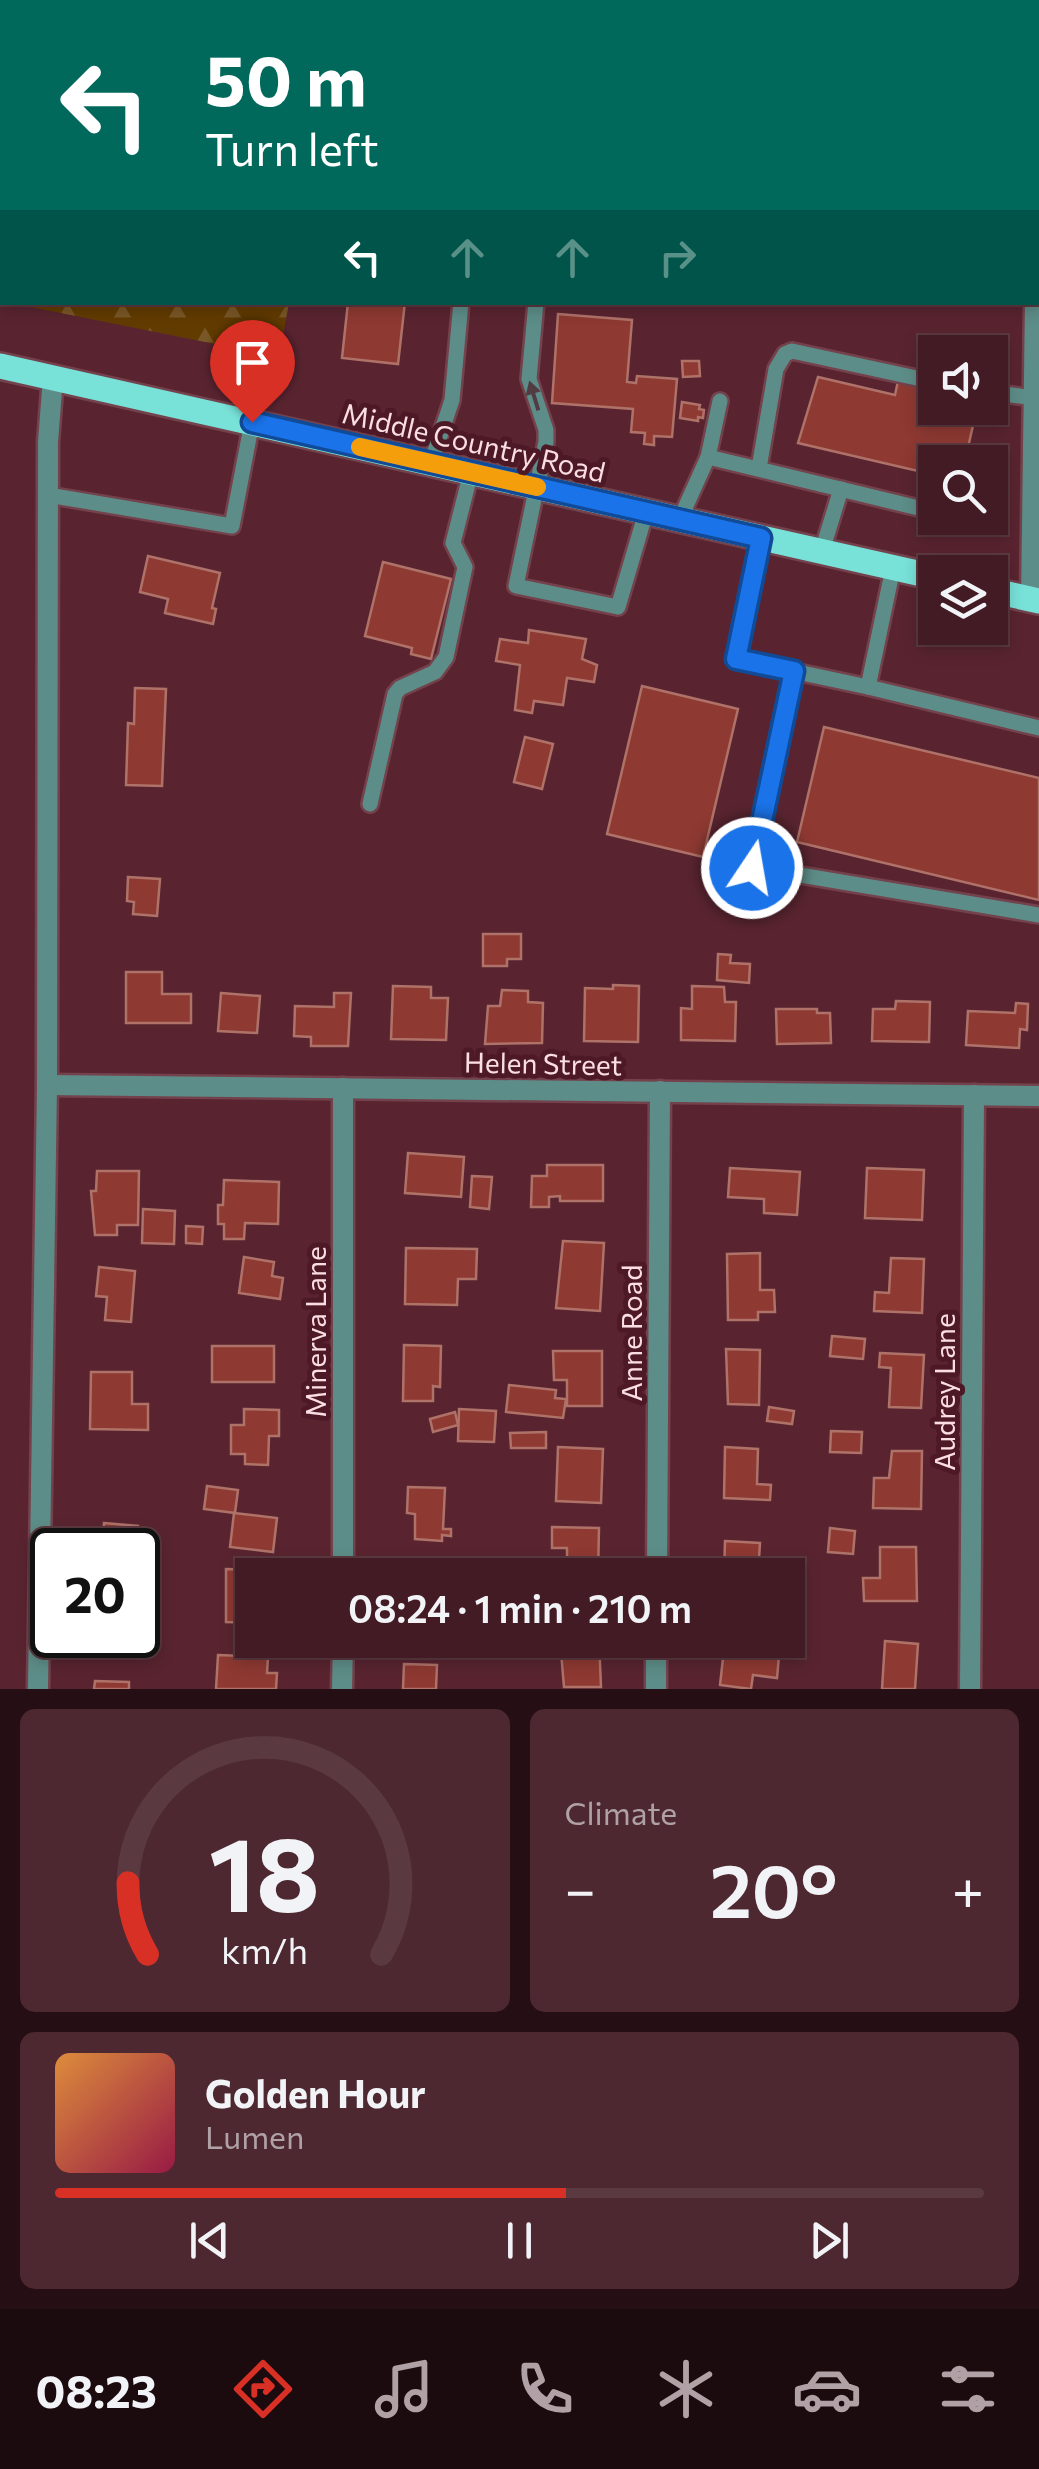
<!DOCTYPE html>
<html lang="en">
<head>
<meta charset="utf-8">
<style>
  body { margin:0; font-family:Commissioner,sans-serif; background:#4d2831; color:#f1f3f6; height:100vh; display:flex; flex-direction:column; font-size:38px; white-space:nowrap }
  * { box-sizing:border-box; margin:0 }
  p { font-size:32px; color:#afa1a6 }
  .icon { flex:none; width:55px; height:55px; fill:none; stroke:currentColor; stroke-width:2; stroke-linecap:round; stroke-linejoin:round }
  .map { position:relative; height:1689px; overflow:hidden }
  .details { display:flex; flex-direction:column; gap:20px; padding:20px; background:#250f14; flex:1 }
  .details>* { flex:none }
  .guide { position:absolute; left:0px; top:0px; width:1040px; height:305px; box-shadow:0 5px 15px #0003,0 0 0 2px #5b3941; background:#00695c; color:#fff; overflow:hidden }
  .controls { position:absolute; left:918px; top:335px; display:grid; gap:20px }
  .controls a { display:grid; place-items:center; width:90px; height:90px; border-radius:0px; background:#431b24; box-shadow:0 5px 15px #0003,0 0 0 2px #5b3941; font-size:50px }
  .speed { position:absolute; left:30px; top:1528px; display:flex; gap:20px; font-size:50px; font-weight:700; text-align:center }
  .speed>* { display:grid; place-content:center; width:130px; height:130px; border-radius:50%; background:#431b24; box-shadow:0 5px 15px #0003,0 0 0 2px #5b3941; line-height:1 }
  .speed .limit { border:5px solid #111; border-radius:15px; background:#fff; color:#111 }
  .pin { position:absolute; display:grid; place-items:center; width:85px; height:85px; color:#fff; margin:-102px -42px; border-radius:50% 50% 50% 0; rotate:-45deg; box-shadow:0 0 10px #0007 }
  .pin .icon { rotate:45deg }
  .me { position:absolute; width:110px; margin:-55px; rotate:12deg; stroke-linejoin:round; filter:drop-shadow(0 0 8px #0008) }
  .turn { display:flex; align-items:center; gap:35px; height:210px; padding:0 40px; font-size:45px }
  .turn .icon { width:130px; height:130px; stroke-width:2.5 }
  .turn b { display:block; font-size:70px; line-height:85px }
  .lanes { display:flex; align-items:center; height:95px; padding:0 40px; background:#0003; justify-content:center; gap:50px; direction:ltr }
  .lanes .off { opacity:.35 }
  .big { font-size:75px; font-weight:600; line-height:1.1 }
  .details .card { flex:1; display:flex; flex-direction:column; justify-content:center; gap:15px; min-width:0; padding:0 35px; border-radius:15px; background:#4d2831 }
  .details .dial { align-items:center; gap:0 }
  .dial svg { height:260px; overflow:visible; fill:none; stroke:#5b3941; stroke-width:7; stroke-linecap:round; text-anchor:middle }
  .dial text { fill:#f1f3f6; stroke:none }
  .song { display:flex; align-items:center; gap:30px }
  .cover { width:120px; height:120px; border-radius:15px; background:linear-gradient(135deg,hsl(30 70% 55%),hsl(340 70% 35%)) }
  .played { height:10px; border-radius:5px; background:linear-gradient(90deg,#d93025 55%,#5b3941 55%) }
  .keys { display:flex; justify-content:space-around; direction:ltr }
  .heat { display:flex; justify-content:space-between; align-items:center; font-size:55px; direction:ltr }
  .details .tiles { flex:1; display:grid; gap:20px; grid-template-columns:1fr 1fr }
  .card:last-child { grid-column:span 2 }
  .trip { position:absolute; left:235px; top:1558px; width:570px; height:100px; border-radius:0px; background:#431b24; box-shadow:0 5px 15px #0003,0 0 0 2px #5b3941; font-weight:600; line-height:100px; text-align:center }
  .tabs { display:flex; height:160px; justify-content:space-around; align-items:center; background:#1b0b0e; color:#afa1a6 }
  .tabs .icon { width:70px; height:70px }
  .tabs .on { color:#d93025 }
  .tabs b { font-size:45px; color:#f1f3f6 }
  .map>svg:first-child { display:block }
</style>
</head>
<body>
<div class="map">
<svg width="1039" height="1689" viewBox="0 0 1039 1689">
  <defs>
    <pattern id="forest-firs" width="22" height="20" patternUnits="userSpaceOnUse" patternTransform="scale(2.5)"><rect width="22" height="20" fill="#623b01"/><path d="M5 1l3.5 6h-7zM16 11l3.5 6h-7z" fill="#795726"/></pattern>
  </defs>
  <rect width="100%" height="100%" fill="#592430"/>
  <polygon fill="url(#forest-firs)" points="11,303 289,303 279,357"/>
  <g fill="#8e3932" stroke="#af7269" stroke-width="2.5">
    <polygon points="348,302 405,302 398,364 342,358"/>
    <polygon points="558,314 632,320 627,382 636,383 637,376 677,379 672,437 654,436 654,445 644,444 645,433 631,432 633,409 552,403"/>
    <polygon points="682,361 699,361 700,376 683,377"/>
    <polygon points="818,377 895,395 898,381 928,389 925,400 935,403 935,408 976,412 967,452 973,454 971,462 935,462 935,475 798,443"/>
    <polygon points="682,402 700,405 699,409 704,410 703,418 698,417 698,421 680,418"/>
    <polygon points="148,556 220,573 212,608 216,609 213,624 165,613 168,599 140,592"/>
    <polygon points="383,562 451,579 431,659 411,654 412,648 365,636"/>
    <polygon points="529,630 586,639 582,659 597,665 594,682 567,678 563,705 534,701 532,713 515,710 520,665 496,661 500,639 528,643"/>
    <polygon points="642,686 738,709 703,857 607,834"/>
    <polygon points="135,688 166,689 162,786 126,785 128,723 134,724"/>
    <polygon points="824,727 1039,778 1039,900 797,842"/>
    <polygon points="525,737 553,744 542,789 514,782"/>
    <polygon points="128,877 160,879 157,916 133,914 134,902 127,901"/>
    <polygon points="483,934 521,934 521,959 507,959 507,966 483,966"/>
    <polygon points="718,954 731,955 730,963 750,964 749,983 717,980"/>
    <polygon points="126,972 162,972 162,994 191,994 191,1023 126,1023"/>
    <polygon points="613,985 639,986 638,1042 584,1041 585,988 613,989"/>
    <polygon points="393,986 431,987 431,998 448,998 446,1040 391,1039"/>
    <polygon points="692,986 724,987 725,1002 736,1002 735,1041 681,1040 681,1008 692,1009"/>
    <polygon points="502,990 528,991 528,1002 543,1003 542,1043 485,1044 488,1006 500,1006"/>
    <polygon points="221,993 260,996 257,1033 218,1031"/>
    <polygon points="334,993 351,993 348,1046 311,1046 311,1037 294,1036 295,1006 334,1007"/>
    <polygon points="896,1001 930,1002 929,1042 872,1041 873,1009 895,1009"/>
    <polygon points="1016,1003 1028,1004 1027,1030 1020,1029 1019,1048 966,1045 968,1011 1015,1013"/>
    <polygon points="776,1009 817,1009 817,1013 830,1013 831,1043 777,1044"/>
    <polygon points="408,1153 464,1157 461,1197 405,1193"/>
    <polygon points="547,1165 603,1165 603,1201 560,1201 560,1196 549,1197 549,1207 531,1207 532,1176 547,1176"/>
    <polygon points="730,1168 800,1172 797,1215 764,1213 764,1199 728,1197"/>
    <polygon points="867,1168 924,1170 922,1220 865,1218"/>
    <polygon points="97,1171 139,1171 138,1225 117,1225 117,1235 95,1235 91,1191 96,1191"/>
    <polygon points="472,1176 492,1177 489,1209 470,1207"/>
    <polygon points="224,1180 279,1182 278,1224 245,1223 244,1239 224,1239 224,1224 218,1224 218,1205 223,1205"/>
    <polygon points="143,1209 175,1211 174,1244 142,1243"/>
    <polygon points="186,1226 203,1227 202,1244 186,1243"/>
    <polygon points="563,1241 604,1243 600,1311 556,1308"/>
    <polygon points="406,1248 477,1249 476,1279 458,1279 457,1305 405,1304"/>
    <polygon points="760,1253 760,1290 774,1290 775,1312 758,1312 758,1320 728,1320 727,1254"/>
    <polygon points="244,1257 274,1262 272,1276 283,1278 280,1299 239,1293"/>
    <polygon points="891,1258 924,1259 922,1313 874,1311 875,1292 889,1293"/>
    <polygon points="99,1267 135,1271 131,1322 105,1320 107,1297 96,1296"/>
    <polygon points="832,1336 865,1339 863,1359 830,1356"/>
    <polygon points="404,1345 441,1346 440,1387 433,1386 433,1401 403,1401"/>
    <rect x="212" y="1346" width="62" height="36"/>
    <polygon points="726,1349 760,1350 759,1405 728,1404"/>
    <polygon points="553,1351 602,1351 602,1406 567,1406 567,1380 554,1380"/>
    <polygon points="880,1353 924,1355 921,1408 889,1407 891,1368 879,1367"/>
    <polygon points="91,1372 132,1372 132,1404 148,1404 148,1430 90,1429"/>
    <polygon points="509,1385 556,1390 555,1398 566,1399 563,1418 506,1412"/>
    <polygon points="769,1407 794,1411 792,1424 767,1421"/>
    <polygon points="244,1409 279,1410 279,1436 269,1436 268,1465 245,1464 245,1454 231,1454 231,1425 244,1425"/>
    <polygon points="459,1409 496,1411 494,1442 458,1441"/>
    <polygon points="455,1412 458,1425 433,1432 430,1419"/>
    <polygon points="831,1431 862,1432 861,1453 830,1452"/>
    <polygon points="546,1432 546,1448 511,1448 510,1433"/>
    <polygon points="558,1447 603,1449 601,1503 556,1501"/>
    <polygon points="725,1447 758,1449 757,1484 771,1485 770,1500 724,1498"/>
    <polygon points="892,1451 922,1451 921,1509 873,1508 874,1478 889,1478"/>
    <polygon points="207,1486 238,1490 235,1513 204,1509"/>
    <polygon points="408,1487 445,1488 443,1529 451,1529 451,1536 442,1535 442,1541 415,1539 415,1514 407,1513"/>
    <polygon points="234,1513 277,1518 273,1552 230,1547"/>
    <polygon points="104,1523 138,1526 136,1550 94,1550 102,1549"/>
    <polygon points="552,1527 599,1528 598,1575 567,1575 567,1548 552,1548"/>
    <polygon points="830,1528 855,1531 853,1554 828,1552"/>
    <polygon points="725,1541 760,1543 758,1575 724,1575"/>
    <polygon points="880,1547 916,1547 917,1601 864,1601 863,1578 880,1578"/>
    <polygon points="226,1569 267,1570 267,1575 252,1575 252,1623 226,1622"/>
    <polygon points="138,1611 150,1612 147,1642 100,1637 138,1635"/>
    <polygon points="509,1640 544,1640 543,1653 508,1650"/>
    <polygon points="560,1640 599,1640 601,1687 564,1687"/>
    <polygon points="725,1640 757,1640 757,1643 780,1645 777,1678 753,1675 751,1689 720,1685"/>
    <polygon points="885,1641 918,1644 915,1689 882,1689"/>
    <polygon points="218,1655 268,1657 267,1673 277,1673 276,1689 216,1689"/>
    <polygon points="404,1664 437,1665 436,1689 403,1689"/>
    <polygon points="95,1681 129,1682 129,1689 94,1689"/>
  </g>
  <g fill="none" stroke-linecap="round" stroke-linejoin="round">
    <g stroke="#73424c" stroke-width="20">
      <g id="lane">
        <polyline points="536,302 529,379 546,430 546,442 516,586 618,607 646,512"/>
        <polyline points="990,392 1034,398"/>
        <polyline points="708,457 935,512"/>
        <polyline points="431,463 452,400 461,302"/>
        <polyline points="759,468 776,369 785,354 792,351 935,382"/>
        <polyline points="48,495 232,526 252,422"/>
        <polyline points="958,518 964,519"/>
        <polyline points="680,519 708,457 720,401"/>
        <polyline points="761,538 736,659 868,687"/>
        <polyline points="822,551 841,489"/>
        <polyline points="893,568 868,687 1039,728"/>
        <polyline points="794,671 752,867 1039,915"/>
        <polyline points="370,804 395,694 400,688 435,672 446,657 465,567 453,543 471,472"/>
      </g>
    </g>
    <g stroke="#73424c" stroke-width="25">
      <g id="street">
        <polyline points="1038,141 1039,29"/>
        <polyline points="1031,599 1035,302"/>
        <polyline points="47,1085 1039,1096"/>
        <polyline points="343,1575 343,1088"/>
        <polyline points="657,1575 660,1091"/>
        <polyline points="38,1689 47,1085 48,442 53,377"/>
        <polyline points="342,1689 343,1640"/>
        <polyline points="656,1689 656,1640"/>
        <polyline points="970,1689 974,1095"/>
      </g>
    </g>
    <g stroke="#73424c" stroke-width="30">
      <g id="primary">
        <polyline points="0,366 935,577"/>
        <polyline points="990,590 1039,601"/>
      </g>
    </g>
    <use href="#lane" stroke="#5d8d88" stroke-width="15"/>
    <use href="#street" stroke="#5d8d88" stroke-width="20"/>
    <use href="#primary" stroke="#78e1d8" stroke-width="25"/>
  </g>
  <defs><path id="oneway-solid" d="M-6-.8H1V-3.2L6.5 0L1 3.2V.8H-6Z" transform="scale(2.5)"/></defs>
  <use fill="#523c43" href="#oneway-solid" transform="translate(534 396) rotate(-107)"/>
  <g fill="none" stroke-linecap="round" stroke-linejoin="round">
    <g stroke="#114b97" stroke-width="25">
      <polyline id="route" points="252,422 761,538 736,659 794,671 752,868"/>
    </g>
    <use href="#route" stroke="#1a73e8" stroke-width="18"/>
    <polyline stroke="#f59e0b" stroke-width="18" points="360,447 537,487"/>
  </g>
  <g text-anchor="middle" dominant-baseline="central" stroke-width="10" stroke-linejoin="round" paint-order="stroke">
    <g font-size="28" fill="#fadee2" stroke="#4e1926">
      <text transform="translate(474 442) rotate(13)">Middle Country Road</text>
      <text transform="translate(543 1063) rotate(1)">Helen Street</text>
      <text transform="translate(315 1332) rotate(-90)">Minerva Lane</text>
      <text transform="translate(631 1333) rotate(-90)">Anne Road</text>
      <text transform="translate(944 1392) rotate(-90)">Audrey Lane</text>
    </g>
  </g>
</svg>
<div class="controls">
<a><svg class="icon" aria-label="sound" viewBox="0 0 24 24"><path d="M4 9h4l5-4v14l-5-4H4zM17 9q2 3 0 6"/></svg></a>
<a><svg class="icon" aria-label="search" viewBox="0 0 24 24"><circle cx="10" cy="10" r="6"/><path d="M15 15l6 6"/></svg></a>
<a><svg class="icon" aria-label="layers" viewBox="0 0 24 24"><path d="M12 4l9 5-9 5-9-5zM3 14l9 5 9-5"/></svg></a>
</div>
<div class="speed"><div class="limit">20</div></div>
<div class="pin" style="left:252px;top:422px;background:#d93025"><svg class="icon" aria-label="arrive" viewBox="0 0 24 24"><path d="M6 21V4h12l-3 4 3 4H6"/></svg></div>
<svg class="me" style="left:752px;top:868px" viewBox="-20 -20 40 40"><circle r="17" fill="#1a73e8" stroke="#fff" stroke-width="3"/><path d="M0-11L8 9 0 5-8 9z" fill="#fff"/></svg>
<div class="trip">08:24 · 1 min · 210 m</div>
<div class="guide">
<div class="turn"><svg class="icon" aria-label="left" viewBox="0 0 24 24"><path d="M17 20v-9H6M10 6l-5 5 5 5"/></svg><div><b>50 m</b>Turn left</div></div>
<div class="lanes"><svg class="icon" aria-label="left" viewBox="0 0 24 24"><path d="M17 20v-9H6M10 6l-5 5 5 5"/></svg><svg class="icon off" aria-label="ahead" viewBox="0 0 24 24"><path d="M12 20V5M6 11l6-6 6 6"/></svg><svg class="icon off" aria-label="ahead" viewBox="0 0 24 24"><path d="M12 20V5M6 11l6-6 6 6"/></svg><svg class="icon off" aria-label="right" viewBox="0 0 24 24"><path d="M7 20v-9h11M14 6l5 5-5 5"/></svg></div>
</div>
</div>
<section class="details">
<div class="tiles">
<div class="card dial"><svg viewBox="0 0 100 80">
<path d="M14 69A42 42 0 1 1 86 69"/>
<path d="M14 69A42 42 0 0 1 8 47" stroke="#d93025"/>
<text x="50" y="56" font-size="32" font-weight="700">18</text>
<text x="50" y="72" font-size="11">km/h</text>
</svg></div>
<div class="card"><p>Climate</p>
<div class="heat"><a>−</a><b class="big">20°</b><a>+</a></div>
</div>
<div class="card">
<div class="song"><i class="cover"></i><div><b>Golden Hour</b><p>Lumen</p></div></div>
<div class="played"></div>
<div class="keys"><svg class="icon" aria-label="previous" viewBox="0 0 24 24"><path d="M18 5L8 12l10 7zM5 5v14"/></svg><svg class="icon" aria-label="pause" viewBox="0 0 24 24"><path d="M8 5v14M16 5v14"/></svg><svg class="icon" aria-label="next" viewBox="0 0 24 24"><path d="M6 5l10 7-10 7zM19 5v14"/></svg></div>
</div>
</div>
</section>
<nav class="tabs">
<b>08:23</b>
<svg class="icon on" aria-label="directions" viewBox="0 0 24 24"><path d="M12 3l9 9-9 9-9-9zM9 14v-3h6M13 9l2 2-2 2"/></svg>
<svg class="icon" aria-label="music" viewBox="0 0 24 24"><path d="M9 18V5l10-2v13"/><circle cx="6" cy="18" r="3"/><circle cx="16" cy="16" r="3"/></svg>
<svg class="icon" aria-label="phone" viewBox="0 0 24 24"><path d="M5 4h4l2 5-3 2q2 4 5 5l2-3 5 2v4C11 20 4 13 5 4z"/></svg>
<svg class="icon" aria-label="climate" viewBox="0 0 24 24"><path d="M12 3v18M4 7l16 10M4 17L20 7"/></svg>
<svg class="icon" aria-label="car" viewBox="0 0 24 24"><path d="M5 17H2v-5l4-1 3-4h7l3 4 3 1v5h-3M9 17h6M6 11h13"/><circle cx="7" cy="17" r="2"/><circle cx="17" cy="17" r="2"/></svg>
<svg class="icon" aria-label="filters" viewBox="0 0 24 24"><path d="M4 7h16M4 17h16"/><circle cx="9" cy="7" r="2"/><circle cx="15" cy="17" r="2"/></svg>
</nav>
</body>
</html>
